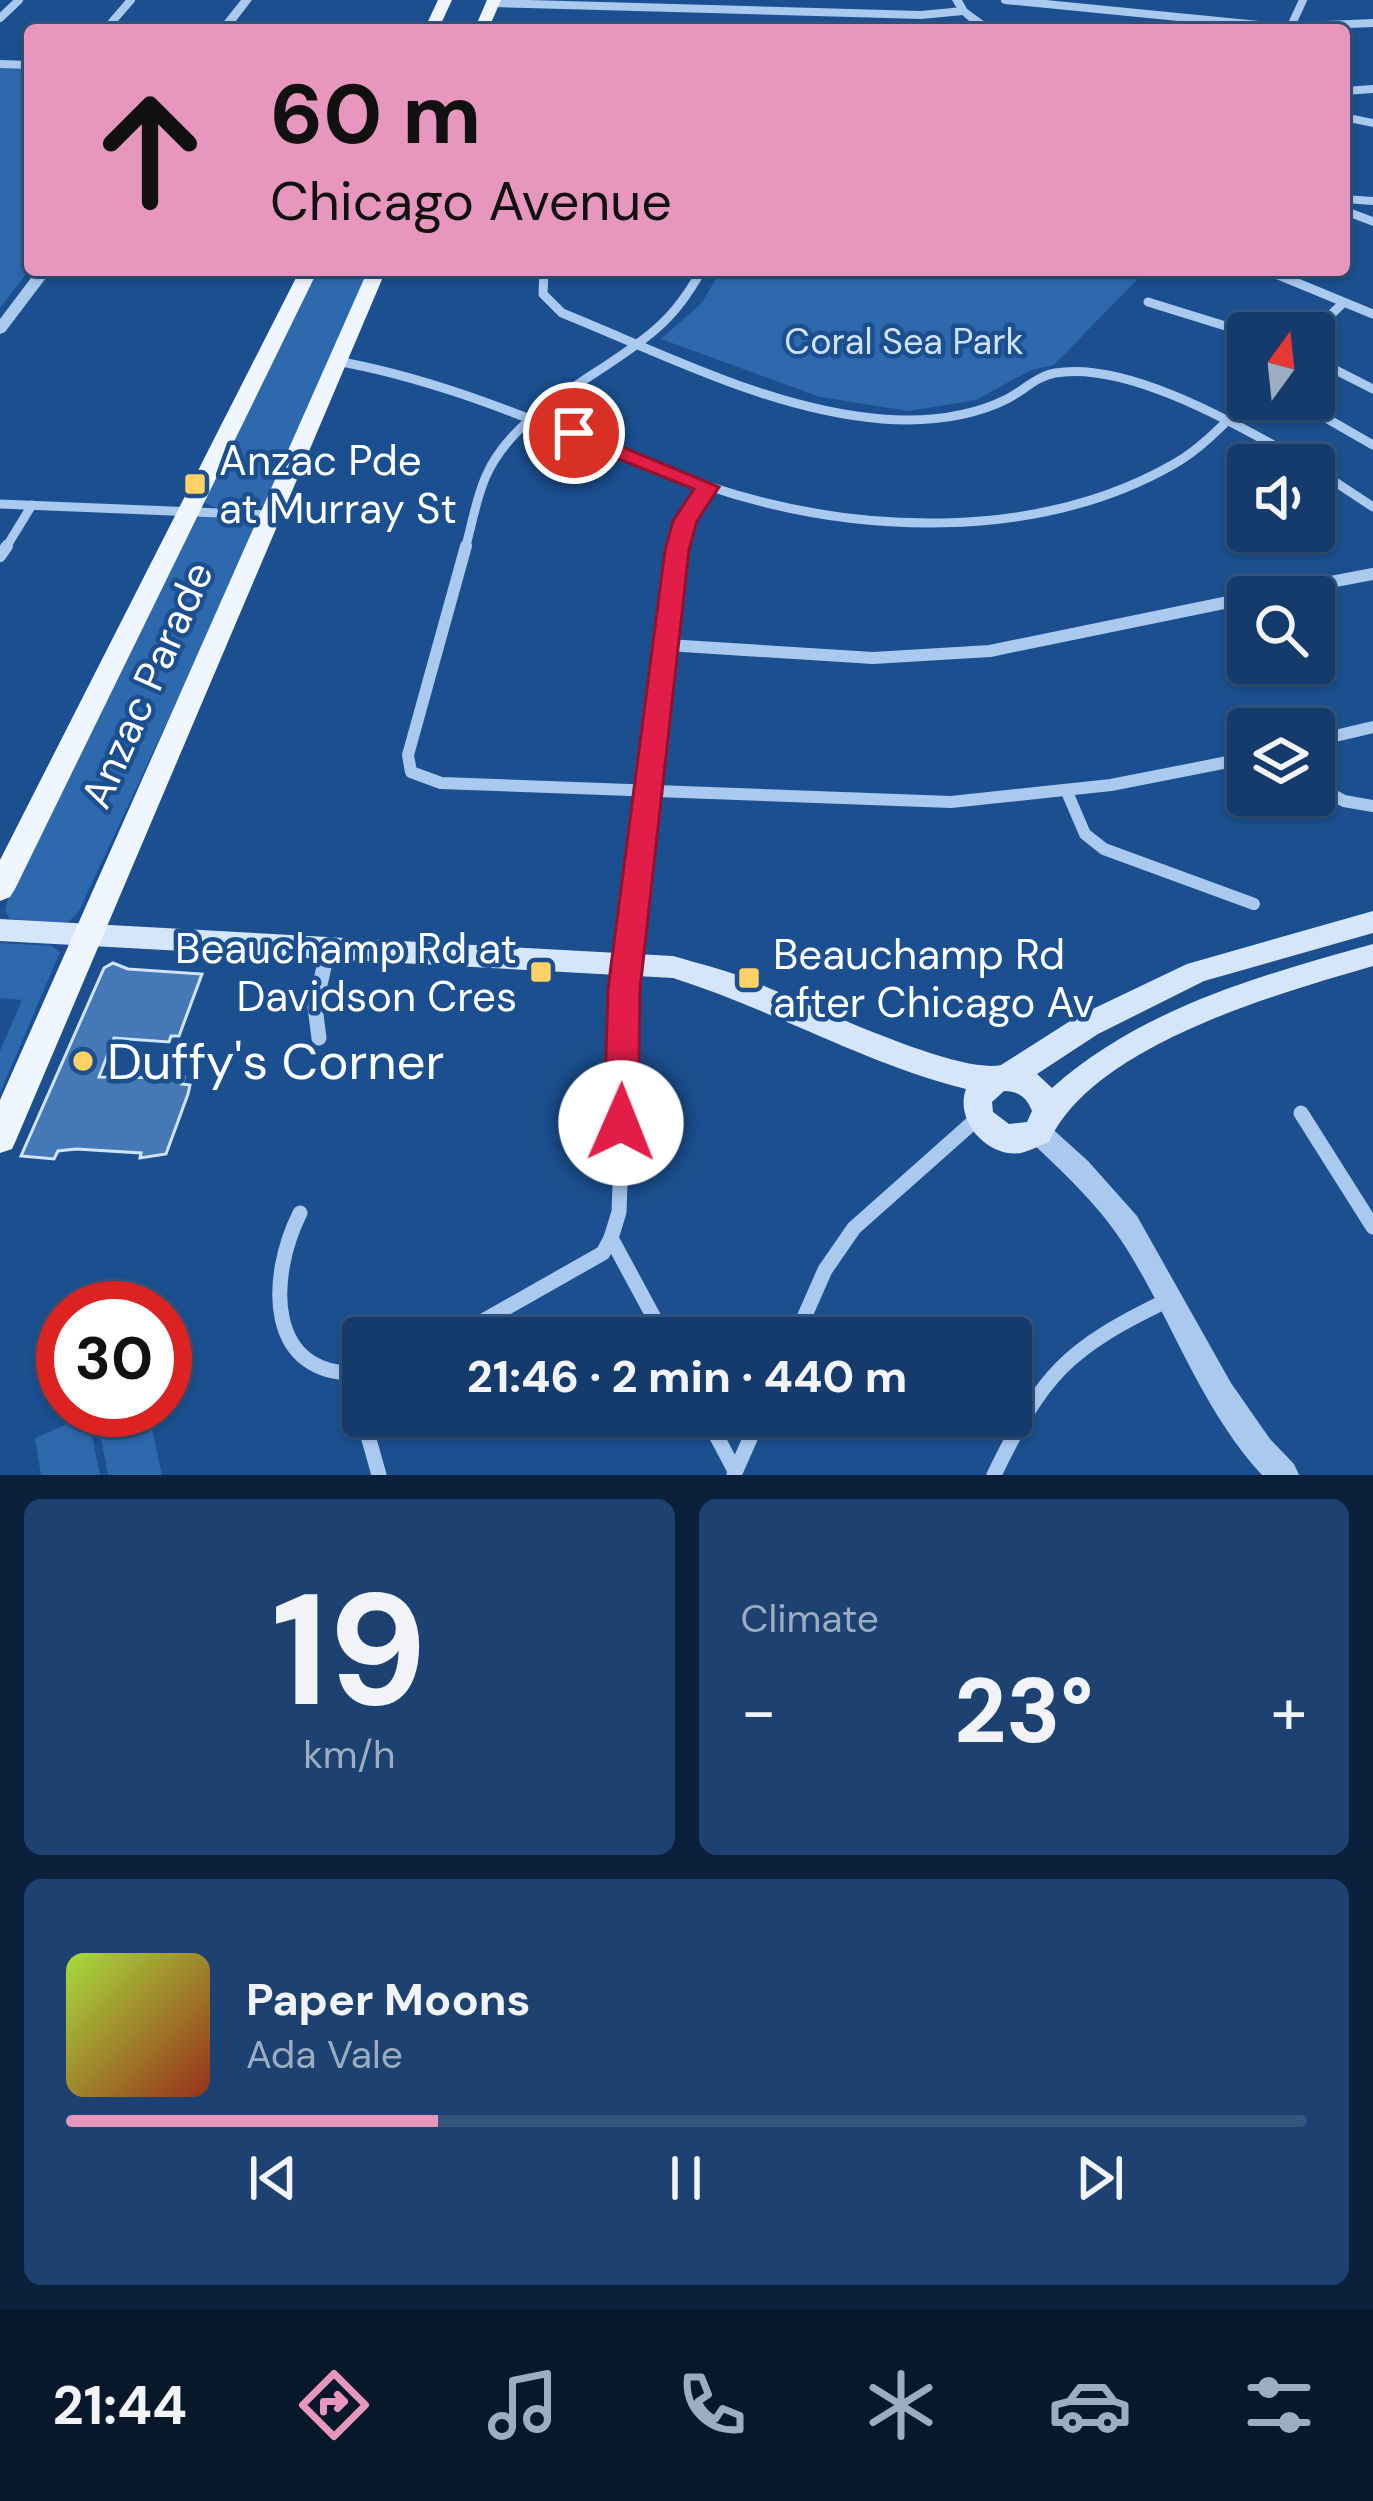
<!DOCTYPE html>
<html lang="en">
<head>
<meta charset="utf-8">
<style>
  body { margin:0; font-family:"DM Sans",sans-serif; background:#1d4271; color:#f1f3f6; height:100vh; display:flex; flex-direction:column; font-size:45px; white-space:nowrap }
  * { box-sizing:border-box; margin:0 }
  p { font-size:39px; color:#9dadc1 }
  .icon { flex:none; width:66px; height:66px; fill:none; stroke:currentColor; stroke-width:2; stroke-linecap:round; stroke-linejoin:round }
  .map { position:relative; height:1475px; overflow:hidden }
  .drawer { display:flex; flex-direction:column; gap:24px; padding:24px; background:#0b203b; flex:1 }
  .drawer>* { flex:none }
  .top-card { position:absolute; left:24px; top:24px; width:1326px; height:252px; border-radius:12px; box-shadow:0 3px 9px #0004,0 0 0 3px #33557e; background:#e797bd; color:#111; overflow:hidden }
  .needle { width:78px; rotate:15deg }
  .tools { position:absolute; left:1227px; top:312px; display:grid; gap:24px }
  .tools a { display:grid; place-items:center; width:108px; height:108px; border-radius:12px; background:#143b6b; box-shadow:0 3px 9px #0004,0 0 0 3px #33557e; font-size:60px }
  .speed { position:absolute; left:36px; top:1281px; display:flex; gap:24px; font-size:60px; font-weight:700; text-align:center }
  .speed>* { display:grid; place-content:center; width:156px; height:156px; border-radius:50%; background:#143b6b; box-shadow:0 3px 9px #0004,0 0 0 3px #33557e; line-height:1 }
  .speed .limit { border:18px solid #d22; background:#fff; color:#111 }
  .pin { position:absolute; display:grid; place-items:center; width:102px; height:102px; color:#fff; margin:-51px; border:6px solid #fff; border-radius:50%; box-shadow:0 3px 12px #0007 }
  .me { position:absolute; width:132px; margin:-66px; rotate:1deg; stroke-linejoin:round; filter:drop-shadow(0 0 9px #0008) }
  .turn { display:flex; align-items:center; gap:42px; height:252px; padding:0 48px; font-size:54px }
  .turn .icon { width:156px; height:156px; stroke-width:2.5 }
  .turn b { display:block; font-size:84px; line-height:102px }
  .big { font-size:90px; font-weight:800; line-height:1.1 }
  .drawer .tile { flex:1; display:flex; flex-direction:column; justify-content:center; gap:18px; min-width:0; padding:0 42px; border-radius:18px; background:#1d4271 }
  .drawer .dial { align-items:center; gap:0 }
  .dial b { font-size:156px; line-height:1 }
  .song { display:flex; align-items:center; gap:36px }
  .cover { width:144px; height:144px; border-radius:18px; background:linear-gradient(135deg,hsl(80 70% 55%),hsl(10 70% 35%)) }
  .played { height:12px; border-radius:6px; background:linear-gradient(90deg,#e797bd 30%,#33557e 30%) }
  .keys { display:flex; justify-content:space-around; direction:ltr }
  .heat { display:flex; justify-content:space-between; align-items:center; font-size:66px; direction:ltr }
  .drawer .tiles { flex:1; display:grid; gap:24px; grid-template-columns:1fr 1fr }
  .tile:last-child { grid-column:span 2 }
  .trip { position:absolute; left:342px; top:1317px; width:690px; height:120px; border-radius:12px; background:#143b6b; box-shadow:0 3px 9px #0004,0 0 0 3px #33557e; font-weight:800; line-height:120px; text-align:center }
  .tab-bar { display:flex; height:192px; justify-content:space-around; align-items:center; background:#08182b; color:#9dadc1 }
  .tab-bar .icon { width:84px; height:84px }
  .tab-bar .selected { color:#e797bd }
  .tab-bar b { font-size:54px; color:#f1f3f6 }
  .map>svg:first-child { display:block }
</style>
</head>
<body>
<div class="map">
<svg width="1373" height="1475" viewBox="0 0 1373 1475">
  <rect width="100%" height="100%" fill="#1b4f8f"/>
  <g fill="#2e69ad">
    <polygon points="0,67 30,69 30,269 0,308"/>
    <path d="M317,270H371L268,503C251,515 218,514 202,500Z"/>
    <polygon points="721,270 1146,270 1054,365 1031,370 976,400 908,411 820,397 661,339 702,303"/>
    <polygon points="201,516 252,519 258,527 78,913 67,923 10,919 5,910 11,887 195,519"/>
    <polygon points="0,943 52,946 60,952 0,1093 0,1051 22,1000 0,998"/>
    <polygon points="116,1410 148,1410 162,1475 108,1475 97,1418"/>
    <polygon points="88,1415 100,1475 41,1475 35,1438"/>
  </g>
  <polygon fill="#4478b7" stroke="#cfe3fa" stroke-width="3" points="113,963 128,969 202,974 179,1036 171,1036 169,1042 114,1038 99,1077 184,1078 182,1084 190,1085 188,1094 166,1154 140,1158 141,1153 76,1149 58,1151 54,1159 21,1156 104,968"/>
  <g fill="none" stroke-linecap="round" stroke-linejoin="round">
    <g stroke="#a9c9ee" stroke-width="8">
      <polyline points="1005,0 1279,27 1373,23"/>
      <polyline points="493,3 921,15 963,11"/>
      <polyline points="0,18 19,0"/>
      <polyline points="1291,26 1303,0"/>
      <polyline points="105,30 131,0"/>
      <polyline points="1344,91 1373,89"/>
      <polyline points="1344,199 1373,201"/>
    </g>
    <g stroke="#a9c9ee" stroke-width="9">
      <path d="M544,270L543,294L562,313C664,354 771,410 882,419C924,422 969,418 1007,399C1023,391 1037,376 1055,373C1131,360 1245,430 1310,465"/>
      <polyline points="1266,270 1373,314"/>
      <polyline points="1148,302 1248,333"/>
      <polyline points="1312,333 1342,304"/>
      <polyline points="1314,359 1373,389"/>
      <path d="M336,361C467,384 581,444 705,485C852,535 1036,543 1174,464C1202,448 1226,422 1249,399"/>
      <polyline points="1293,399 1373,445"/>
      <polyline points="1314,468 1373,507"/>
      <polyline points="0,504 271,515"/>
      <polyline points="5,549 32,505"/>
      <path d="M465,549C472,525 476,498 486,476C516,408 603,376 656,329C676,312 689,292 702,270"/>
      <polyline points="677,549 685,521 707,487"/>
    </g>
    <g stroke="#a9c9ee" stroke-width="12">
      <polyline points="466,546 408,755 411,772 441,783 951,802 1111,785 1248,758"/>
      <polyline points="0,556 7,546"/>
      <polyline points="1252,597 1373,574"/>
      <polyline points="667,645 873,658 990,651 1248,598"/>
      <polyline points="1314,741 1373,727"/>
      <polyline points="1314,785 1344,801 1373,806"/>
      <polyline points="1067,792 1085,834 1104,849 1254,904"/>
      <polyline points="629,952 678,546"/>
    </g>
    <g stroke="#a9c9ee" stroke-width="15">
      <polyline points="629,949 619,1212 611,1238 665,1338"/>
      <polyline points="319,1038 315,1007 328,949"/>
      <polyline points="1301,1113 1373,1227"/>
      <path d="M300,1213C268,1277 264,1379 363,1373"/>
      <polyline points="453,1338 603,1253 611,1238"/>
      <polyline points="795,1338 825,1270 854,1228 979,1117"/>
      <polyline points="351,1375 379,1475"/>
      <polyline points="706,1416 735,1471"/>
      <polyline points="734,1475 760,1416"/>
      <path d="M994,1475C1043,1374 1066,1349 1168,1300"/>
    </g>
    <g fill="#a9c9ee" fill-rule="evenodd">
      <polygon points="241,0 252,0 229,30 217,30"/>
      <path d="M952,0H962L967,9L996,30C976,30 961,17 952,0Z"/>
      <polygon points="0,60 30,61 30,69 0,68"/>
      <polygon points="1344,113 1373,119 1373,127 1344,121"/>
      <polygon points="1344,206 1373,217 1373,226 1344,215"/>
      <polygon points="37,270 52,270 5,332 0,334 0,319"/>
      <path d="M1038,1120L1047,1124L1088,1161L1137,1216L1231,1383L1270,1439L1294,1464L1299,1475H1262C1202,1410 1174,1325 1128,1251C1102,1208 1065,1174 1029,1140L1025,1132L1029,1124Z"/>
    </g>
    <path fill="#d6e6fa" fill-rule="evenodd" d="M1373,911V933L1204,981L1098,1034L1037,1074L1052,1088C1142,1008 1259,976 1373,944V966C1277,994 1093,1045 1049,1142C1040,1145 1030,1151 1021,1153C988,1158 954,1121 966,1089C865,1064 772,1009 673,978L0,941V919L673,956C697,963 722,969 745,978C799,999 954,1075 1001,1065L1078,1016L1187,964ZM1004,1091C1018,1091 1027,1097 1032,1111L1027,1122L1009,1124L993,1112L992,1102Z"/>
    <g fill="#f0f6ff" fill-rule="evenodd">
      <polygon points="438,0 452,0 438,30 424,30"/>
      <polygon points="487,0 501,0 488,30 474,30"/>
      <polygon points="300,270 318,270 15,889 10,897 0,901 0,860"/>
      <polygon points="368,270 386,270 17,1138 12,1149 0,1153 0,1100"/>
    </g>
  </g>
  <polygon fill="#e11d48" stroke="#92132f" stroke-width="3" points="574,427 719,487 697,521 689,550 640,989 638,1123 633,1133 621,1138 609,1133 604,1123 608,989 665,550 673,521 694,489 566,438 563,433"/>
  <g fill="#ffd166" stroke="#1b4f8f" stroke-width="4.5">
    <rect x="183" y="472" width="24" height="24" rx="6"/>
    <rect x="529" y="960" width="24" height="24" rx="6"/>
    <rect x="737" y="966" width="24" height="24" rx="6"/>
    <circle cx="83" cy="1061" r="12"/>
  </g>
  <g text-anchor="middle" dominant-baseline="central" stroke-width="9" stroke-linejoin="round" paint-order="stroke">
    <g font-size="36" fill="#cfe3fa" stroke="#1b4f8f">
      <text x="904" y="341">Coral Sea Park</text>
    </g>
    <g font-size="42" fill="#fff" stroke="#1b4f8f" text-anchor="start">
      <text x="219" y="460">Anzac Pde<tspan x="219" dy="48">at Murray St</tspan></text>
      <text x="517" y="948" text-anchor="end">Beauchamp Rd at<tspan x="517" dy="48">Davidson Cres</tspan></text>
      <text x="773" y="954">Beauchamp Rd<tspan x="773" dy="48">after Chicago Av</tspan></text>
    </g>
    <g font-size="42" fill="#fff" stroke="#1b4f8f">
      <text transform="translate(147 685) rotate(-66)">Anzac Parade</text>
    </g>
    <g font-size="51" fill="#fff" stroke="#1b4f8f" text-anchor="start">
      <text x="107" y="1061">Duffy's Corner</text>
    </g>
  </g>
</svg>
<div class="tools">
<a><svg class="needle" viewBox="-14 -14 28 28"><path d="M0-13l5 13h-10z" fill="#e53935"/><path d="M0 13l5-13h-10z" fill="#9dadc1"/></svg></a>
<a><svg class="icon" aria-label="sound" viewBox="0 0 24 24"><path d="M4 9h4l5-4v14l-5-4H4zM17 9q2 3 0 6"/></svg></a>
<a><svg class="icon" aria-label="search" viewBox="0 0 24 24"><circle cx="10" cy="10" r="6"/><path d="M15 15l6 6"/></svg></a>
<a><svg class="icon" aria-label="layers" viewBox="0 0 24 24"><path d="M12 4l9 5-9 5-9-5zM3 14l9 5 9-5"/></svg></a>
</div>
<div class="speed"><div class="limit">30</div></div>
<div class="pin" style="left:574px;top:433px;background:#d93025"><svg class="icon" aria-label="arrive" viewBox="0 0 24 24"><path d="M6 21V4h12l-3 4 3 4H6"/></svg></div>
<svg class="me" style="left:621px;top:1123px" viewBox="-20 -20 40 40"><circle r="19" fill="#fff"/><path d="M0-13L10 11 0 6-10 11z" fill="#e11d48"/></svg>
<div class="trip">21:46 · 2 min · 440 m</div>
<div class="top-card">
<div class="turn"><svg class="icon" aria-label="ahead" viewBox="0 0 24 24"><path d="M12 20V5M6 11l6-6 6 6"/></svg><div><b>60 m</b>Chicago Avenue</div></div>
</div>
</div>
<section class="drawer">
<div class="tiles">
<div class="tile dial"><b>19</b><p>km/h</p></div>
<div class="tile"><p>Climate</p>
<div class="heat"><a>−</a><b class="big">23°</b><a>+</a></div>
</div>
<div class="tile">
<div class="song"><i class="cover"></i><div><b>Paper Moons</b><p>Ada Vale</p></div></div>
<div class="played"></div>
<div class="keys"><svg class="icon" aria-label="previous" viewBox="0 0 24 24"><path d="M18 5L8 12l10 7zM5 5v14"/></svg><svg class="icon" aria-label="pause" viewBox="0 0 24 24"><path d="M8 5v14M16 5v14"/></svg><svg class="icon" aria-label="next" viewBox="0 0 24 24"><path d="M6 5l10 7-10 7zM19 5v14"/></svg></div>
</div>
</div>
</section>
<nav class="tab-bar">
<b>21:44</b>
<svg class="icon selected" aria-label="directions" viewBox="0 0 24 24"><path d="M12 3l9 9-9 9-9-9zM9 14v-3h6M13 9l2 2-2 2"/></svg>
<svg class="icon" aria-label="music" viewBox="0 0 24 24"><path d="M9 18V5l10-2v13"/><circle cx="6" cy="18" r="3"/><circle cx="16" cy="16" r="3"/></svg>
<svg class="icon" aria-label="phone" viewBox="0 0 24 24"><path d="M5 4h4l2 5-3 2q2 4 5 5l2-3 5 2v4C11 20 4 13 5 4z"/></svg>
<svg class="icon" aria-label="climate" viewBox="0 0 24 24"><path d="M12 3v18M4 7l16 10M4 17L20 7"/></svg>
<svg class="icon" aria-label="car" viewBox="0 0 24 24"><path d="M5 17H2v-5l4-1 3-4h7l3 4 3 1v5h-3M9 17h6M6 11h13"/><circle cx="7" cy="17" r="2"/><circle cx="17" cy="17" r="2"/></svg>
<svg class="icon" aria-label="filters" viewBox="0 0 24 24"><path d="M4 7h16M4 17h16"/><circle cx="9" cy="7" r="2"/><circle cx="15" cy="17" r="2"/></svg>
</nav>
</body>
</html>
